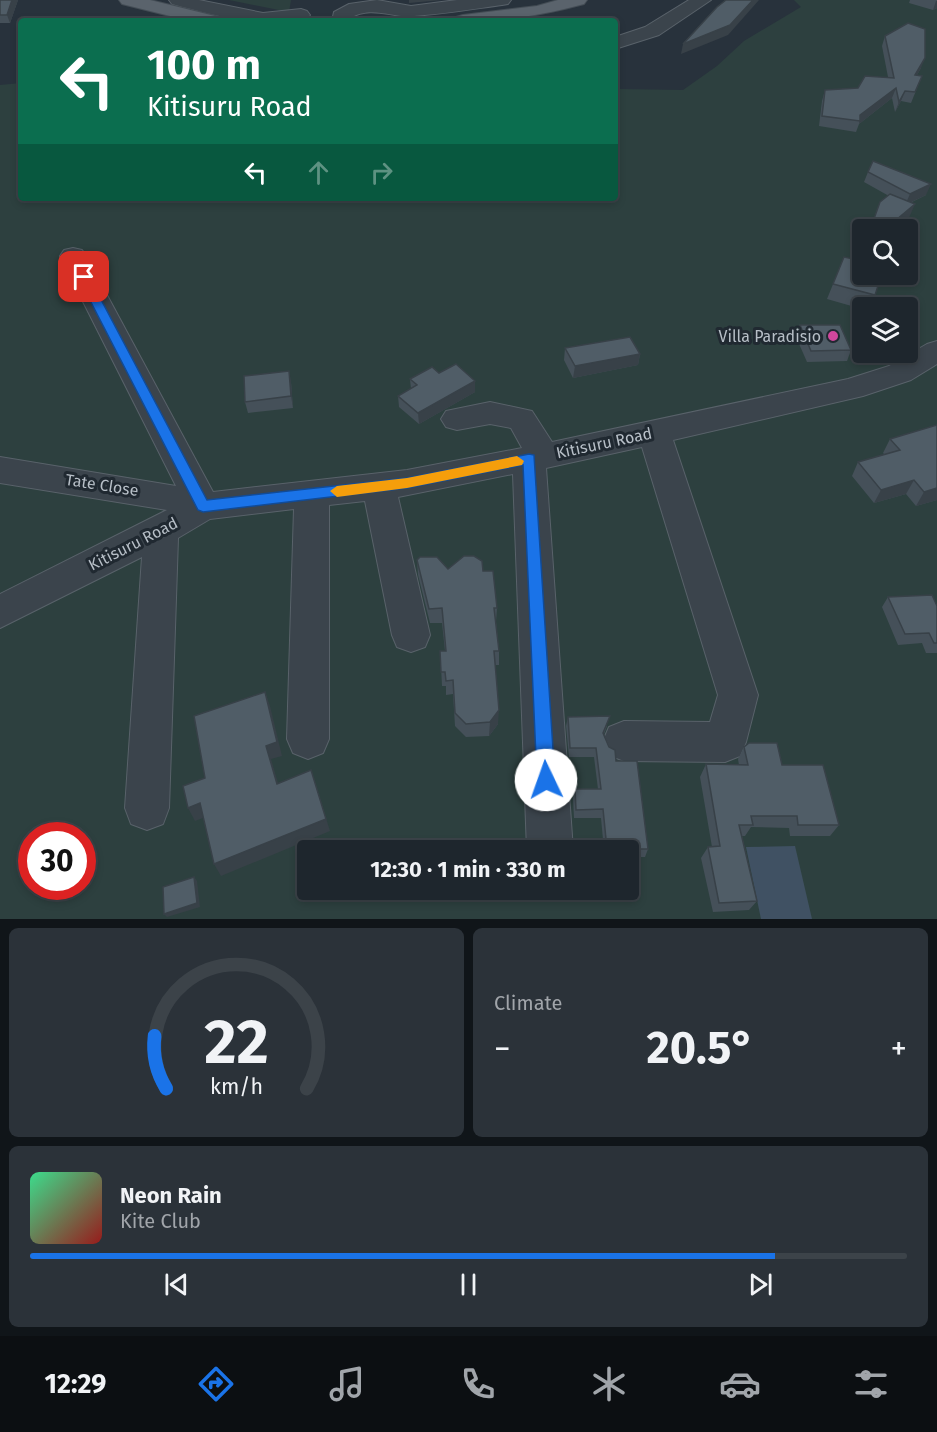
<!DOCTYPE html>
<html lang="en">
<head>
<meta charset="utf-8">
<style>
  body { margin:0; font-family:"Fira Sans",sans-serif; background:#2b3239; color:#f1f3f6; height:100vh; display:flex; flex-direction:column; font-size:22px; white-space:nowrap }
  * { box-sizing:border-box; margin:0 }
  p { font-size:20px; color:#a1a5aa }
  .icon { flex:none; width:33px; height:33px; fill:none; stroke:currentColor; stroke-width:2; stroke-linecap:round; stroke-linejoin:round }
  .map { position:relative; height:919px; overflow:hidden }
  .side { display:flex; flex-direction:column; gap:9px; padding:9px; background:#101519; flex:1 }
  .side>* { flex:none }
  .hud { position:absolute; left:18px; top:18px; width:600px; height:183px; border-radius:6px; box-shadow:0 3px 9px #0003,0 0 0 2px #3c4349; background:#0b6e4f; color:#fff; overflow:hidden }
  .tools { position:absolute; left:852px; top:219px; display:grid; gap:12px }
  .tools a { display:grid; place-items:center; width:66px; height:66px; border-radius:6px; background:#1e262d; box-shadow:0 3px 9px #0003,0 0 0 2px #3c4349; font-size:30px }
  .speed { position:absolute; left:18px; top:822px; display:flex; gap:12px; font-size:30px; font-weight:700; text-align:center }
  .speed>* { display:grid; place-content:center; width:78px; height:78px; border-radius:50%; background:#1e262d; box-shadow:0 3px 9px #0003,0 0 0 2px #3c4349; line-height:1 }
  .speed .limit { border:9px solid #d22; background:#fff; color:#111 }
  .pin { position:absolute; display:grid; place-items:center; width:51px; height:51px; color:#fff; margin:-26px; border-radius:12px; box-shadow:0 3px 9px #0006 }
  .me { position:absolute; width:66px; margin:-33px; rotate:357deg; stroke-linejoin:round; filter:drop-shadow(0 0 4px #0008) }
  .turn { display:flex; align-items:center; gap:21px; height:126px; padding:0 30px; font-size:27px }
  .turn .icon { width:78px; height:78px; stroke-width:2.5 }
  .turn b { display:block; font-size:42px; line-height:51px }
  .lanes { display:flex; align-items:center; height:57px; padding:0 30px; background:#0003; justify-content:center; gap:30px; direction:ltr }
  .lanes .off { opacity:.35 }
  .big { font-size:45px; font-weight:700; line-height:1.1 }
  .side .card { flex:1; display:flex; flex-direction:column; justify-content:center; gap:9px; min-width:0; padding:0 21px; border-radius:9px; background:#2b3239 }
  .side .dial { align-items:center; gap:0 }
  .dial svg { height:156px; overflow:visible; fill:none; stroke:#3c4349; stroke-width:7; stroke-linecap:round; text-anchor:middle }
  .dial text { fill:#f1f3f6; stroke:none }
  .song { display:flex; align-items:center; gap:18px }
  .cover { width:72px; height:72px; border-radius:9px; background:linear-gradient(135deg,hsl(150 70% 55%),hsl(0 70% 35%)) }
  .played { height:6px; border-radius:3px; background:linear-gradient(90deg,#1a73e8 85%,#3c4349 85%) }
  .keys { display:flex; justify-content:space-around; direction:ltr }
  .heat { display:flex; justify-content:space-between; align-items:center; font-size:33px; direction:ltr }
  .side .tiles { flex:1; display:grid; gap:9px; grid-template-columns:1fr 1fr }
  .card:last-child { grid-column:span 2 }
  .trip { position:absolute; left:297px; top:840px; width:342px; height:60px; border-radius:6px; background:#1e262d; box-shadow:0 3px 9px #0003,0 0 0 2px #3c4349; font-weight:700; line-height:60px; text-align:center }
  .dock { display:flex; height:96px; justify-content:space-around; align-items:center; background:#0c0f12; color:#a1a5aa }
  .dock .icon { width:42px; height:42px }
  .dock .active { color:#1a73e8 }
  .dock b { font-size:27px; color:#f1f3f6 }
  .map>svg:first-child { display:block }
</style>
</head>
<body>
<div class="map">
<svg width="937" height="919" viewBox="0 0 937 919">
  <rect width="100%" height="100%" fill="#28323c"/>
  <g fill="#2d403f" fill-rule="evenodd">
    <polygon points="229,0 291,0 289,12"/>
    <path d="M794,0H937V919H0V85L21,83V198H615V89L683,90L717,66L744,41L801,7ZM862,230H908V274H862ZM862,308H908V352H862ZM32,836H82V886H32ZM308,850H628V890H308Z"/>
  </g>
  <polygon fill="#405163" points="795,846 812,919 761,919 746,847"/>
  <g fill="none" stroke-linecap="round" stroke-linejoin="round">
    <g stroke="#59626a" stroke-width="2">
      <g id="minor">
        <path d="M169,0H199L263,13L301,9L307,11L310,15L307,19C263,30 214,15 172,4Z"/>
        <path d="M377,0L411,6L457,0H511L508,4L502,5C473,9 443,14 414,16C390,18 373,5 350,18V21H332L334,12L349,4Z"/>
        <polygon points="689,0 711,0 659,35 615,49 615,37 645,27"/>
        <polygon points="73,248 82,250 86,256 213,492 407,470 522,448 511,428 490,424 457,430 446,427 441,419 446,411 490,402 532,411 552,442 848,379 889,366 927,344 937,341 937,364 911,380 863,396 673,440 758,695 746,742 740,756 725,762 624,761 609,755 603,741 609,727 624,721 710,722 718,695 642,447 546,468 573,850 527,850 513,474 398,497 430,635 425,647 411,652 397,647 392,635 365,501 329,505 329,739 323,753 308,759 293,753 287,739 294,509 210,519 178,538 169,808 163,824 147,830 131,824 125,808 142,557 0,628 0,594 167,510 0,483 0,457 176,486 60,256 64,250"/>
      </g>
    </g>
    <g stroke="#444d55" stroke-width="2">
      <g id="major">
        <polygon points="119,0 150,0 219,17 221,21 190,21 122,4"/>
        <path d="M558,0H587L584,4C535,17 505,21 454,21L456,17L463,15L537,6Z"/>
      </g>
    </g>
    <use href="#minor" fill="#3b444c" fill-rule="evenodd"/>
    <use href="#major" fill="#5a636c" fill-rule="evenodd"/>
  </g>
  <g fill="#455059">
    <polygon points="0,0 18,0 10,23 0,23"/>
    <polygon points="910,0 937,0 937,8 933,10 909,3"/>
    <polygon points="885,36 921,68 917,75 922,76 911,103 901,101 895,112 892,98 859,124 856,132 819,126 822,101 825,90 858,88 888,77 882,46"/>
    <polygon points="868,172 926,195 910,203 908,220 889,196 864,182"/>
    <polygon points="844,257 875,295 870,308 862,308 862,309 827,299"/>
    <polygon points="800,325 851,350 847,361 807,362 796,337"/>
    <polygon points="565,348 640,354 638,365 573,378 564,360"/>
    <polygon points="439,373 475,392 419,424 399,407 398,396 411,389 410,379"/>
    <polygon points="291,382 293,408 248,413 245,402"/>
    <polygon points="937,425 937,500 916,506 906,494 874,503 852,476 858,462 885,455 883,453 890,439"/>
    <polygon points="417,560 448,569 483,571 497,608 496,622 499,651 499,665 495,665 498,724 489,736 466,737 455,726 453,694 446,695 446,686 442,686 441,666 445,651 442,623 430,623 418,575"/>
    <polygon points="888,597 937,606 937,653 926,653 922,643 898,645 882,607"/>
    <polygon points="568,717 607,726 604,734 616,761 648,849 645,857 628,857 628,850 604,850 601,818 574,818 573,798 575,789 598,789 594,757 569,757 566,726"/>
    <polygon points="744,747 782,765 839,825 830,836 790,836 789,828 751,827 745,836 742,836 757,901 749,910 713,912 701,858 708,847 712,847 700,777 706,764 739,765 738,759"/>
  </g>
  <g fill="#384148">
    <polygon points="12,0 18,0 10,23 7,15"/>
    <polygon points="409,0 442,0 409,3"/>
    <polygon points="753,0 759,0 728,35 681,54 683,44"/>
    <polygon points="936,1 937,1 937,8 933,10"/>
    <polygon points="925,58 921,68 911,85 915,75"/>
    <polygon points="896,88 892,98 859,124 860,115"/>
    <polygon points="905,91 901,101 895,112 899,102"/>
    <polygon points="931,184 926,195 905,205 910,194"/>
    <polygon points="915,204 908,220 897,230 884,230"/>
    <polygon points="640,354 638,365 573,378 575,366"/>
    <polygon points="289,371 291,382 293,408 291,396"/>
    <polygon points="475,381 475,392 419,424 418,413"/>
    <polygon points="914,480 906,494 874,503 881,490"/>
    <polygon points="937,488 937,500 916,506 924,492"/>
    <polygon points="265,692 270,706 282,756 271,759 282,797 277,784 266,746"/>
    <polygon points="499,710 498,724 489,736 490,722"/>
    <polygon points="311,770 330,831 221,876 214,864"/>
    <polygon points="200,803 208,816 195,821 188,808"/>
    <polygon points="194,877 197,881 200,907 167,917 164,914"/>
  </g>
  <g fill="#505d67" stroke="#384148" stroke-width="1.5">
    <polygon points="0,0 12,0 7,15 0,15"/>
    <polygon points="726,0 753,0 730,25 683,44 717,7"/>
    <polygon points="908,23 925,29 925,58 915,75 922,76 915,92 905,91 899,102 896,88 860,115 860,121 822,116 825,90 858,88 865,76 894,78 885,36"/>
    <polygon points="873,161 931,184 910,194 868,172"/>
    <polygon points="890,194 915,204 884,230 870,230 880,202"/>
    <polygon points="862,248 862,274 882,274 875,295 833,284 844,257 858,260"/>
    <polygon points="800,325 840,325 851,350 811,351"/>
    <polygon points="630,337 640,354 575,366 565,348"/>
    <polygon points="456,364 475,381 418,413 398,396 417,385 410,379 432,367 439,373"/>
    <polygon points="289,371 291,396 245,402 244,376"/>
    <polygon points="937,425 937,488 924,492 914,480 881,490 858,462 900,450 890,439"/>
    <polygon points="464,556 474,556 482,561 483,571 493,571 497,608 494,608 499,651 494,651 499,710 490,722 466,724 455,713 453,680 446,681 445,672 441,672 440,651 446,651 442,608 429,609 417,560 420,557 437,557 448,569"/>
    <polygon points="932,595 937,606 937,643 934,643 929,633 905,634 888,597"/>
    <polygon points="265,692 277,742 266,746 277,784 311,770 326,819 214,864 200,803 188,808 183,786 205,778 194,716"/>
    <polygon points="610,716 603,733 609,747 615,750 616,761 637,761 648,849 607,849 603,809 576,810 575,789 601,789 596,748 570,748 568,717"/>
    <polygon points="749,743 777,743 782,765 823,765 839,825 798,825 797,816 751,816 753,825 739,825 757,901 719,903 708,847 720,846 706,764 748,765 744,747"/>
    <polygon points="194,877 197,903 164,914 163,887"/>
  </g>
  <polygon fill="#1a73e8" stroke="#114b97" stroke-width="1.5" points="84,273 89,277 207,500 407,478 529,454 534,455 555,780 552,786 546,789 539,786 537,780 523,465 407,488 203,512 198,510 78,277"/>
  <polygon fill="#f59e0b" points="517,456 524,461 522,465 407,488 337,497 330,491 337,486 407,478"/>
  <circle fill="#d1479c" stroke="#202931" stroke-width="2" cx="833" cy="336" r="6"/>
  <g text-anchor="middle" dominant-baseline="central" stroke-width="6" stroke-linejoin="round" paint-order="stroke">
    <g font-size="16" fill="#b7bfc7" stroke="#202931" text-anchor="end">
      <text x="821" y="336">Villa Paradisio</text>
    </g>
    <g font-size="16" fill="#b7bfc7" stroke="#202931">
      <text transform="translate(604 443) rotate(-12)">Kitisuru Road</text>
      <text transform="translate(102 485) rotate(9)">Tate Close</text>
      <text transform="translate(133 544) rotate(-27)">Kitisuru Road</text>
    </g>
  </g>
</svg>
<div class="tools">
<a><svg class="icon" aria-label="search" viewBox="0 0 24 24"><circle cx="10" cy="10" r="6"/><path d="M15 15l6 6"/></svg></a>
<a><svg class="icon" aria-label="layers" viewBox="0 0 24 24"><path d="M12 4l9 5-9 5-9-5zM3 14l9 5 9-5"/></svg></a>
</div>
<div class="speed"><div class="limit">30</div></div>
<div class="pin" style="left:84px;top:277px;background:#d93025"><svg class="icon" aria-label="arrive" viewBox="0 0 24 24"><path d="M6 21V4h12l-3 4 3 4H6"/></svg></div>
<svg class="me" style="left:546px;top:780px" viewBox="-20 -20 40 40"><circle r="19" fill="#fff"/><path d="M0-13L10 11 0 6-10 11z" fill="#1a73e8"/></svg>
<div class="trip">12:30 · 1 min · 330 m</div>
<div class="hud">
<div class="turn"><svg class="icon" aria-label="left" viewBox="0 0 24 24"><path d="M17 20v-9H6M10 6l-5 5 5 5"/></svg><div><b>100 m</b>Kitisuru Road</div></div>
<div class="lanes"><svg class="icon" aria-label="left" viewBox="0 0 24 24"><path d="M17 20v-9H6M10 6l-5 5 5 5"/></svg><svg class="icon off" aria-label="ahead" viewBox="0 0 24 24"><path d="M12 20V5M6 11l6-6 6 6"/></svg><svg class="icon off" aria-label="right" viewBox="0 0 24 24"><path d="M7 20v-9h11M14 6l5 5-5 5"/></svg></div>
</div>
</div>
<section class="side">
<div class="tiles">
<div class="card dial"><svg viewBox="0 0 100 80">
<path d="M14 69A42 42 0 1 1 86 69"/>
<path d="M14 69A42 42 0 0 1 8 42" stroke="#1a73e8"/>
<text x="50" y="56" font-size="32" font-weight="700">22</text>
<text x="50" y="72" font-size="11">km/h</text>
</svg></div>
<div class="card"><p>Climate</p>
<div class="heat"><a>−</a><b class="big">20.5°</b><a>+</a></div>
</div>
<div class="card">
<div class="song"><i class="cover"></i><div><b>Neon Rain</b><p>Kite Club</p></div></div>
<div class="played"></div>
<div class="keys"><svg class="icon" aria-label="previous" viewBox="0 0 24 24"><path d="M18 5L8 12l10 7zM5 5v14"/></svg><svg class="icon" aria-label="pause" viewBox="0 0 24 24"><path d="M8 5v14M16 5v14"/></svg><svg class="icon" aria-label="next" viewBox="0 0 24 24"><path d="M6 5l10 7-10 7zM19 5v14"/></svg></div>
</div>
</div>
</section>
<nav class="dock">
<b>12:29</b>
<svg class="icon active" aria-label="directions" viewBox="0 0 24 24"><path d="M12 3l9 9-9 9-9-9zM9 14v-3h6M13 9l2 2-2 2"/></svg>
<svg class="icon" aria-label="music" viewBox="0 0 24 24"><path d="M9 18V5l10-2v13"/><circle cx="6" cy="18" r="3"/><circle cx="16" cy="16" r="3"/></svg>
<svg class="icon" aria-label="phone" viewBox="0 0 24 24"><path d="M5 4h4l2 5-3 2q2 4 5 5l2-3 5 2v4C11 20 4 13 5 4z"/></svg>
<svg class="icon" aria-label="climate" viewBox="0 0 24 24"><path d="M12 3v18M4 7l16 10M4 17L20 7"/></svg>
<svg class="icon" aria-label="car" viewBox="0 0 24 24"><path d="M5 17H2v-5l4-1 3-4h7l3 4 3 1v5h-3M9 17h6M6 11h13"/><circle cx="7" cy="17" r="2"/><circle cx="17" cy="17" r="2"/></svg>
<svg class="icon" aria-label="filters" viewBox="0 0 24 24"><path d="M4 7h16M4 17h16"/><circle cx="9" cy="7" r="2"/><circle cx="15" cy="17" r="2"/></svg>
</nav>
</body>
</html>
